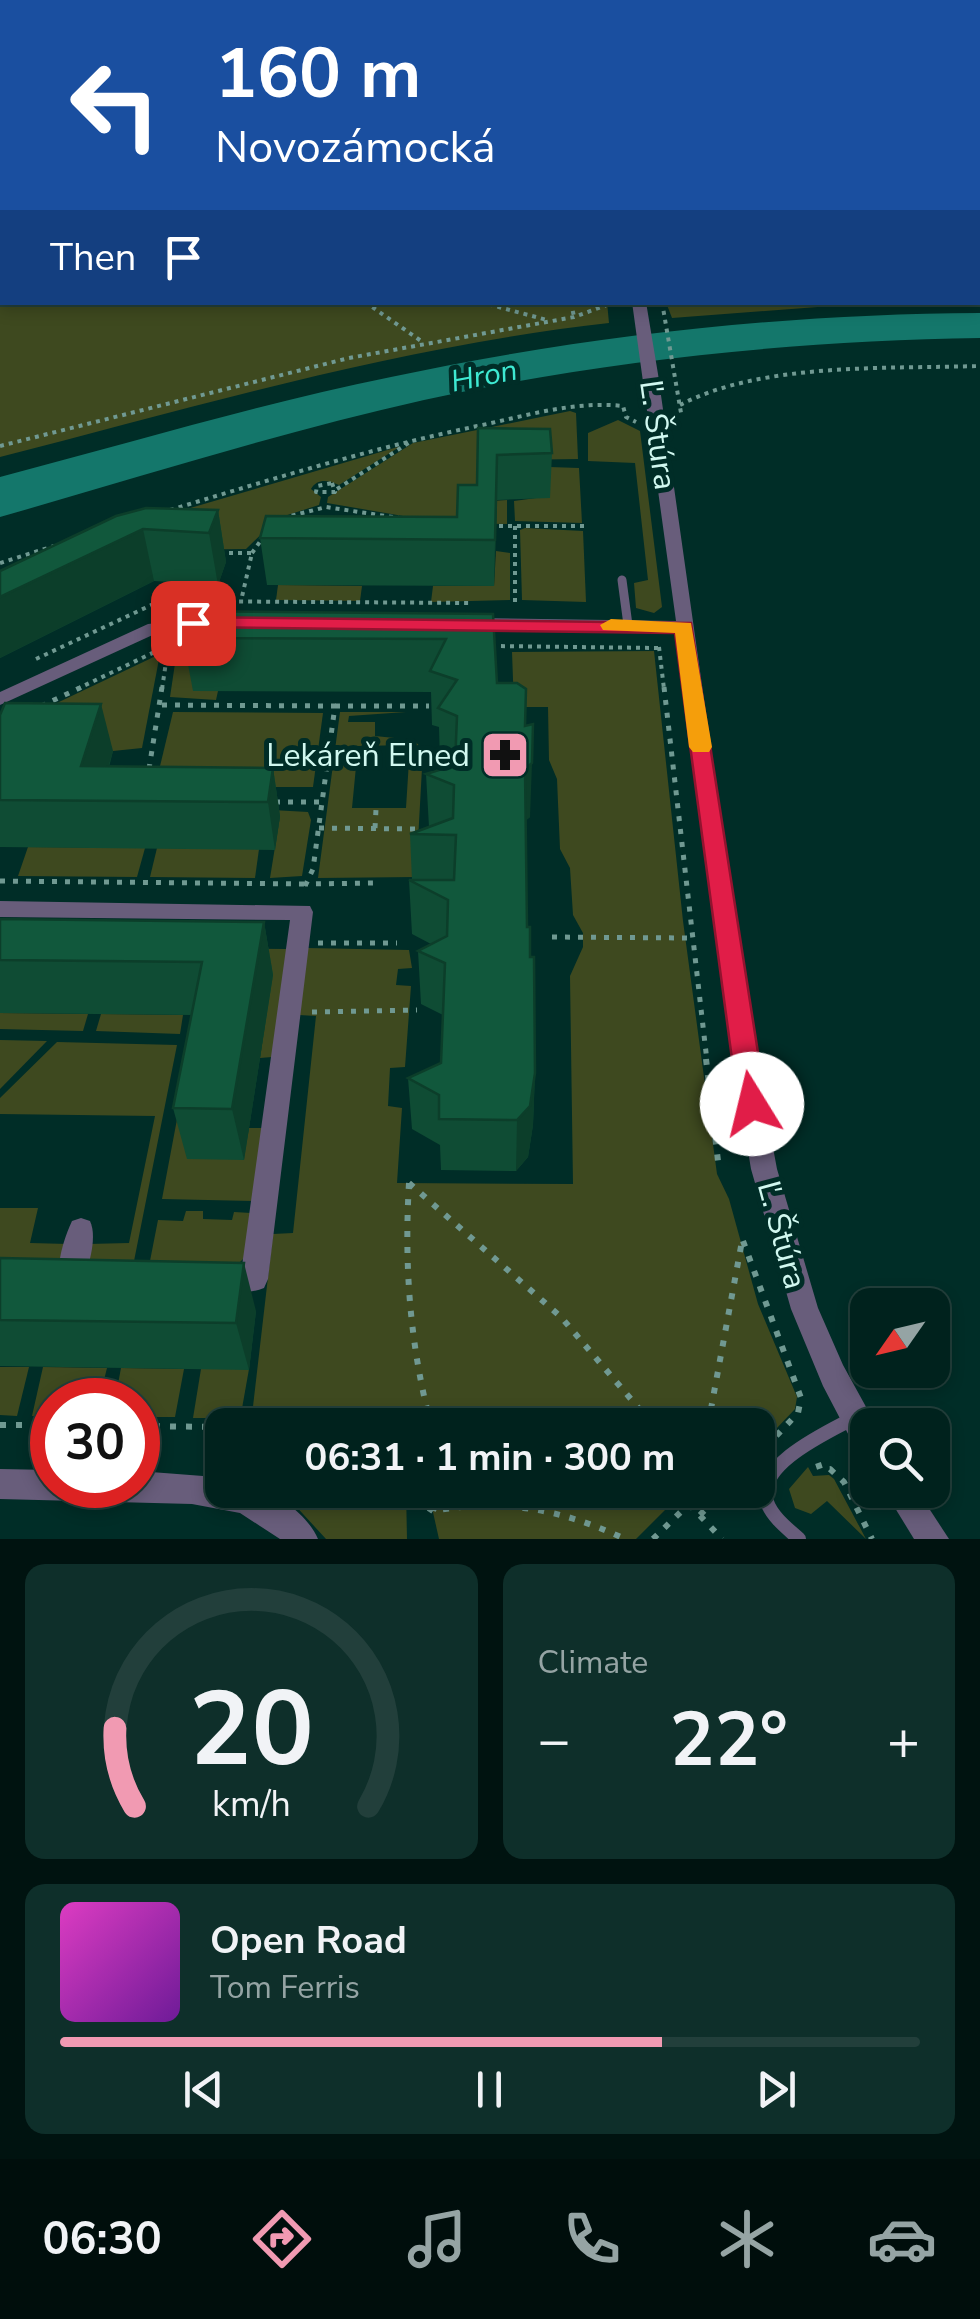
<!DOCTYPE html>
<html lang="en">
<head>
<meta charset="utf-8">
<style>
  body { margin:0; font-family:"Nunito Sans",sans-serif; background:#0e2f2a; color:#f1f3f6; height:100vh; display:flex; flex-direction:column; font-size:38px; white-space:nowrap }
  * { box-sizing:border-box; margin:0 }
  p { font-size:32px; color:#95a4a4 }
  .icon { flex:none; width:55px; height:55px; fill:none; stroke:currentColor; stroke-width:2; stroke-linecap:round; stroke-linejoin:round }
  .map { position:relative; height:1539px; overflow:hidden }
  .drawer { display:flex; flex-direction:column; gap:25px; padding:25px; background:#001310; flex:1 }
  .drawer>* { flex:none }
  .banner { position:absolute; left:0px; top:0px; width:980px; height:305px; box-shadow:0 5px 15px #0003,0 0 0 2px #223f3b; background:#1a4fa0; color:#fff; overflow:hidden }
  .needle { width:65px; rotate:236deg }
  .fabs { position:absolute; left:850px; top:1288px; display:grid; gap:20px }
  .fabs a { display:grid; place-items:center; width:100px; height:100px; border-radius:20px; background:#00221d; box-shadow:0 5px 15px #0003,0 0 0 2px #223f3b; font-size:50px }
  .speed { position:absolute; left:30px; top:1378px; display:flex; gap:20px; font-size:50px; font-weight:700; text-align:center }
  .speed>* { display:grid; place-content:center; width:130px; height:130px; border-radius:50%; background:#00221d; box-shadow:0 5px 15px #0003,0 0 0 2px #223f3b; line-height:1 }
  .speed .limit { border:15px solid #d22; background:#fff; color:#111 }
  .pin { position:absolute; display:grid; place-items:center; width:85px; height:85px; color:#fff; margin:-42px; border-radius:20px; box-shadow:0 5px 15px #0006 }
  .me { position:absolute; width:110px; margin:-55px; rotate:351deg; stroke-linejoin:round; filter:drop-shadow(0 0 8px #0008) }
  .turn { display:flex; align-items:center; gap:35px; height:210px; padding:0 50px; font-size:45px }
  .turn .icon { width:130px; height:130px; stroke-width:2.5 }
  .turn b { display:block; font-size:70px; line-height:85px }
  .then { display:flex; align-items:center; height:95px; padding:0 50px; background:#0003; gap:20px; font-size:38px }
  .big { font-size:75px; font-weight:700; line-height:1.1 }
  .drawer .widget { flex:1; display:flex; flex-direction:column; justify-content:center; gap:15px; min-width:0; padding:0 35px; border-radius:20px; background:#0e2f2a }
  .drawer .dial { align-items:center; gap:0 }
  .dial svg { height:260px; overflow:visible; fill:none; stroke:#223f3b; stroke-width:7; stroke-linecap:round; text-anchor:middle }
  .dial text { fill:#f1f3f6; stroke:none }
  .song { display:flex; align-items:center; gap:30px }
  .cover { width:120px; height:120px; border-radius:15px; background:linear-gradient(135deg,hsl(310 70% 55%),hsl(280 70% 35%)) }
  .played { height:10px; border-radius:5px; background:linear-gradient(90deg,#f19ab2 70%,#223f3b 70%) }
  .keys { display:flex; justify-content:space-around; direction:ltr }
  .heat { display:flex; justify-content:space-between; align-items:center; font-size:55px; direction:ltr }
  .drawer .tiles { flex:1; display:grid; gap:25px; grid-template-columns:1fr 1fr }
  .widget:last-child { grid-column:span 2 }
  .trip { position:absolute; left:205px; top:1408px; width:570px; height:100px; border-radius:20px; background:#00221d; box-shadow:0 5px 15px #0003,0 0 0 2px #223f3b; font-weight:700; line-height:100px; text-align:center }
  .dock { display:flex; height:160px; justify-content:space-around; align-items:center; background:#000e0c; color:#95a4a4 }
  .dock .icon { width:70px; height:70px }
  .dock .selected { color:#f19ab2 }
  .dock b { font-size:45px; color:#f1f3f6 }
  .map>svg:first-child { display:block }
</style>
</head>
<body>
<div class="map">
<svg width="980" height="1539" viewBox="0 0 980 1539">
  <rect width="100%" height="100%" fill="#002d27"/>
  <g fill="#3e491f" fill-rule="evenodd">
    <path d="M0,199L2,302H607L609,323C402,346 201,405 0,457Z"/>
    <polygon points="742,302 870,302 870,303 672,318 667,305"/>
    <polygon points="570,411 576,413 578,459 508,460 493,501 507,500 507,524 444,523 327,503 328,497 413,443"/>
    <polygon points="618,420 640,431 662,607 654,613 636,608 634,583 648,580 635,463 588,461 588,433"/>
    <path d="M401,446L339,485C329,480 317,478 311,489L321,497L319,505L278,518L246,549L148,550L146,521Z"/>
    <polygon points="520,466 579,468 582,523 515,521 514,501 536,498"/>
    <polygon points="525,528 583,531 586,602 522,600 520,530"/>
    <polygon points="496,551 510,553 510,600 431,602 433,586 494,586"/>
    <polygon points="278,585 362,586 360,601 276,600"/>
    <polygon points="227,649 193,690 218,691 216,700 170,697 177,650"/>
    <polygon points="654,651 683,921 717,1174 729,1199 758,1304 797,1397 795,1409 758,1448 758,1425 270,1425 252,1415 273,1234 293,1233 316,1016 299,1015 307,948 409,950 412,968 398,969 396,985 411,986 405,1067 390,1068 388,1106 402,1108 397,1183 573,1184 570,976 583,947 583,933 573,915 570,868 560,849 557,779 549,760 548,707 514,707 512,652"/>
    <polygon points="160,654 142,748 113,751 0,730"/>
    <polygon points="173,712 323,713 313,787 155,787"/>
    <path d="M340,712H406L349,716L348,722H375V736L414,740L423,750L416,877L318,878ZM410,745L406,808H352L358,746Z"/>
    <polygon points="253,809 308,812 311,820 302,876 270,878 280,816"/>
    <polygon points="28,847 145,848 137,877 18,876"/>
    <polygon points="157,848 259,849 255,878 150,877"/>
    <polygon points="195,948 287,949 272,1057 260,1058 272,976"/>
    <polygon points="0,1013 88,1014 83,1031 0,1029"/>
    <polygon points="101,1014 183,1015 180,1034 96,1031"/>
    <polygon points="0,1040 47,1041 0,1089"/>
    <polygon points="57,1042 177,1045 133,1266 84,1265 88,1244 129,1243 155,1116 0,1114 0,1098"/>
    <polygon points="181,1098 243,1160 249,1128 263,1128 253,1201 162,1199"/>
    <polygon points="0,1208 38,1208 30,1243 68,1244 63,1264 0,1263"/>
    <polygon points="186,1211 203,1211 203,1219 232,1220 234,1212 251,1213 246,1256 239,1263 149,1266 158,1220 183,1221"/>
    <polygon points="0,1367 29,1367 17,1416 0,1415"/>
    <polygon points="43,1367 107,1368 99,1400 52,1400 52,1416 32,1416"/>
    <polygon points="121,1368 184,1369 175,1417 138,1417 138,1400 115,1400"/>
    <polygon points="201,1369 249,1369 241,1414 231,1418 193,1418"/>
    <polygon points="808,1467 813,1476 829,1475 834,1479 866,1539 827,1501 811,1514 795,1508 789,1489"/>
    <polygon points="272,1490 406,1490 407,1539 326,1539 292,1502"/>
    <polygon points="428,1490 685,1490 636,1539 439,1539"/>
  </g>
  <path fill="#14776b" d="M980,313V338C795,341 605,360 424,400C281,432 141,477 0,517V477C130,443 259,404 391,377C583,336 783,314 980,313Z"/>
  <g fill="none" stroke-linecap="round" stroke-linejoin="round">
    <g stroke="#709992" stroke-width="2.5" stroke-dasharray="2.5 4" stroke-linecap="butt">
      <polyline points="668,2 681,0"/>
      <polyline points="956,2 963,0"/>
    </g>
    <g stroke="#709992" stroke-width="4" stroke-dasharray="4 5" stroke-linecap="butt">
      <polyline points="365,302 424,343"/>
      <polyline points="480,302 547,320"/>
      <polyline points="571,302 574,317"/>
      <polyline points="662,302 681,413 676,420"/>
      <polyline points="673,302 710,302"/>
      <path d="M680,405C762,362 889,369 980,366"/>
      <polyline points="0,446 349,358 574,317 612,303"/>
      <polygon points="332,483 335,492 316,492 317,486"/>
      <polyline points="337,489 410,442"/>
      <path d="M170,510C275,478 380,446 487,424C532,414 577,401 623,406L626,417L636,422"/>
      <polyline points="283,518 326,507 399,518"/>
      <polyline points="490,526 587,526"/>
      <polyline points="515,526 515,607"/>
      <polyline points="220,553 252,553 241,601"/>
      <polyline points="252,553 264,536"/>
      <polyline points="0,563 54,546"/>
      <polyline points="492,646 659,648"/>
      <polyline points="659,647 664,689"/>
      <polyline points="36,659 160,601 473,603"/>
      <polyline points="77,689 167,646"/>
      <polyline points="162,689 169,642"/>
    </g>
    <g stroke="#709992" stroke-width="5" stroke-dasharray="5 8" stroke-linecap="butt">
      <polyline points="664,687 707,1061"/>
      <polyline points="162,705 335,706 313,869 306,884 373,883"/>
      <polyline points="41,706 82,687"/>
      <polyline points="335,706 429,706"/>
      <polyline points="149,769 162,687"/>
      <polyline points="275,802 322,802"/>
      <polyline points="319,828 418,829"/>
      <polyline points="375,828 376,809"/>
      <polyline points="0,881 306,884"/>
      <polyline points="552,937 689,938"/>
      <polyline points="318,943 397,943"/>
      <polyline points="312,1012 417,1010"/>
    </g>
    <g stroke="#709992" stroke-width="6" stroke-dasharray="6 10" stroke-linecap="butt">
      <polyline points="706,1059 718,1161"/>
      <polyline points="409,1183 561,1317 653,1425"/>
      <path d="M409,1183C404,1266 410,1345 431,1425"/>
      <polyline points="743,1241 801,1398 798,1413 758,1455"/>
      <polyline points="0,1425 52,1425"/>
      <polyline points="708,1425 742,1241"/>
      <polyline points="138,1426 222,1427"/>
      <polyline points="818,1463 820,1469 830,1469 844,1482 872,1539"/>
      <polyline points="402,1490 433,1511"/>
      <path d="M440,1490L433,1511C503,1498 561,1509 625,1539"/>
      <polyline points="689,1504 722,1539"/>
      <polyline points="700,1515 724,1490"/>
      <polyline points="653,1539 689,1504 696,1490"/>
    </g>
    <polyline stroke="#685d7b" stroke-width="5" points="922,2 929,0"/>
    <polyline stroke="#685d7b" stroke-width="9" points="622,580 628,625"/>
    <path stroke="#685d7b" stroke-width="14" d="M799,1539C788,1529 772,1517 767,1502C754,1465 828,1432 854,1418"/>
    <g fill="#685d7b" fill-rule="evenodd">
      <polygon points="978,102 980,102 980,109 978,108"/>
      <rect x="978" y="120" width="2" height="6"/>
      <polygon points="632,302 646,302 658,374 750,1025 777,1169 818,1308 843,1365 876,1425 868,1425 868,1455 857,1451 823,1386 791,1309 751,1169 727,1025 678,632 471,630 462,624 471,618 676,621"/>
      <polygon points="212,617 221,623 218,627 157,633 0,705 0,692 148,624"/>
      <path d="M0,901L310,906L313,912L268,1279L264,1288C249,1294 229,1294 214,1288L210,1279L214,1270L242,1266L290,920L0,917Z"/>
      <path d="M81,1218L90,1221C98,1238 88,1269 81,1286L71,1290L61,1286C54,1269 64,1238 72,1221Z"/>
      <path d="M0,1469L52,1470V1485H138V1471L216,1477L222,1478V1490C233,1490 245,1489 255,1490C279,1493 309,1517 318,1539H280L240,1513L192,1504L0,1499Z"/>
      <polygon points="884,1490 917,1490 949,1539 914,1539"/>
    </g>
  </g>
  <g fill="#0f4c34">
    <polygon points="978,9 980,10 980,72 978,71"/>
    <polygon points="2,131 2,168 0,168 0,132"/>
    <polygon points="478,428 552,453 550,498 497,500 494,586 267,585 260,538 457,517 477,485"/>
    <polygon points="218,510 226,562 218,585 154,581 0,658 0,571 116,516"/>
    <polygon points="493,614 497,683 525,726 530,817 525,821 527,927 530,957 535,1073 533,1125 528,1157 516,1171 441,1170 440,1145 412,1129 408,1078 441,1063 443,1015 421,1004 418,951 431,944 412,934 409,880 412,880 410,834 429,827 426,774 450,766 440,761 439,727 432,725 431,692 193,691 183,638"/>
    <polygon points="0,715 113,751 109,767 273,768 280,816 275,850 0,847"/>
    <polygon points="0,919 264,922 273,975 244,1160 187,1159 173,1108 191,1015 0,1013"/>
    <polygon points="0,1258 256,1311 249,1370 0,1366"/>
  </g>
  <g fill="#0c3e2a">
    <polygon points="512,0 541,0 541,2 503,2"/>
    <polygon points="2,92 2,113 0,114 0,93"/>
    <polygon points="497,455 497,500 494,586 495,540"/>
    <polygon points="218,510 226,562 218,585 209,533"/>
    <polygon points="143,529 154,581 0,658 0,597"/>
    <polygon points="101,704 113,751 98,801 81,766"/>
    <polygon points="532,763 530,817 523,823 525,769"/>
    <polygon points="273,768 280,816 275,850 268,802"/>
    <polygon points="264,922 273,975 244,1160 232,1109"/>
    <polygon points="535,1073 533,1125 528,1157 516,1171 517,1120"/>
    <polygon points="244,1263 256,1311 249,1370 236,1323"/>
  </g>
  <g fill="#11583c" stroke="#0c3e2a" stroke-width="2.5">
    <polygon points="0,0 512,0 503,2 2,2 2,92 0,93 0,37 2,33 0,33"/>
    <polygon points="978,9 980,10 980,48 978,47"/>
    <polygon points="478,428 550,429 552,453 497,455 495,540 260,538 266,516 457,517 458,485 477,485"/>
    <polygon points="146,508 218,510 209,533 143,529 0,597 0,571 116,516"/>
    <polygon points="190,611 493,614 497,683 517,683 526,689 525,726 533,724 532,763 525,769 527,927 530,927 530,957 534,957 535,1073 530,1106 517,1120 439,1119 439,1095 408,1078 441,1063 445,963 418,951 447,936 448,900 409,880 454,880 456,835 410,834 453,818 454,785 426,774 455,765 457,716 438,708 457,680 430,671 446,639 183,638"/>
    <polygon points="5,703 101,704 81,766 273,768 268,802 0,800 0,715"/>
    <polygon points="0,919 264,922 232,1109 173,1108 202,962 0,960"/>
    <polygon points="0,1258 244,1263 236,1323 0,1320"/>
  </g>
  <polygon fill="#e11d48" stroke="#92132f" stroke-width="2.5" points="193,617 691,623 766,1104 762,1113 752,1116 742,1113 738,1104 675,633 186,627 186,619"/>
  <polygon fill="#f59e0b" points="611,619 691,623 712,747 709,752 693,752 689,747 675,633 603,630 600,625"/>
  <defs>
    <g id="pharmacy-square" transform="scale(2.5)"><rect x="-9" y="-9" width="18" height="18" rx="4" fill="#f19ab2" stroke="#002d27"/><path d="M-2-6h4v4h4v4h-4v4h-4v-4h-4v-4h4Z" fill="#111"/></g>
  </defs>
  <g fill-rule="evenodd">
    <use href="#pharmacy-square" x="505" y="755"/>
  </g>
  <g text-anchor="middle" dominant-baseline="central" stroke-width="10" stroke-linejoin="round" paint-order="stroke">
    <g font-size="30" font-style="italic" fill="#3ee9d2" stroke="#002d27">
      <text transform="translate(484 376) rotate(-11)">Hron</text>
    </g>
    <g font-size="32" fill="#d1f8f0" stroke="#002d27">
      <text transform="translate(658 435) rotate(82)">Ľ. Štúra</text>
      <text transform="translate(782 1235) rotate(75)">Ľ. Štúra</text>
    </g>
    <g font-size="32" fill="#d1f8f0" stroke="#002d27" text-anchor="end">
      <text x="470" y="755">Lekáreň Elned</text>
    </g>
  </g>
</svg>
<div class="fabs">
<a><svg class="needle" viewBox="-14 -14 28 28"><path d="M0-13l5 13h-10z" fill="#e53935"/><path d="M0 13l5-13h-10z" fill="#95a4a4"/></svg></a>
<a><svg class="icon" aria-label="search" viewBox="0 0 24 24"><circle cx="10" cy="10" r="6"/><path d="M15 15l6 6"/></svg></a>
</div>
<div class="speed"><div class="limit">30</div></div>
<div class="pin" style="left:193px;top:623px;background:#d93025"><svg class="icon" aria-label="arrive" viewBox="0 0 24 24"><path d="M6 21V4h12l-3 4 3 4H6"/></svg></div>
<svg class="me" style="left:752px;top:1104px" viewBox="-20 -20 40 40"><circle r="19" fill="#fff"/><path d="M0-13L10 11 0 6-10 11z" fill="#e11d48"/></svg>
<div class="trip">06:31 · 1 min · 300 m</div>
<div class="banner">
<div class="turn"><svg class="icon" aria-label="left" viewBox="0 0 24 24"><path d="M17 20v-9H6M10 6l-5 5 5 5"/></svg><div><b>160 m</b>Novozámocká</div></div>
<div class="then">Then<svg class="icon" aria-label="arrive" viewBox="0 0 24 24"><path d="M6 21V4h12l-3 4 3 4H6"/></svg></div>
</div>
</div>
<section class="drawer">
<div class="tiles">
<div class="widget dial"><svg viewBox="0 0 100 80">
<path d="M14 69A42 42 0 1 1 86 69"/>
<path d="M14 69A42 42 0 0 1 8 45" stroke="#f19ab2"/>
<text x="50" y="56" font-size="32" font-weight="700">20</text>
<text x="50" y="72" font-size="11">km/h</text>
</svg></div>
<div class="widget"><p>Climate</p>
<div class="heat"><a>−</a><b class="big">22°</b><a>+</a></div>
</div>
<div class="widget">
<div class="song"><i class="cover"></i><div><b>Open Road</b><p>Tom Ferris</p></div></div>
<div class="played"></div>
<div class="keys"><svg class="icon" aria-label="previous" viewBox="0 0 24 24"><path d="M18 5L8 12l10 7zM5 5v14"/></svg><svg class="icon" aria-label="pause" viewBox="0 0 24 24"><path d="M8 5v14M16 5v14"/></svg><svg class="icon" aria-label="next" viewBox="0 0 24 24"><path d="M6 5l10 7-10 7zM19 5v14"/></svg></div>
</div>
</div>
</section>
<nav class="dock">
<b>06:30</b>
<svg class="icon selected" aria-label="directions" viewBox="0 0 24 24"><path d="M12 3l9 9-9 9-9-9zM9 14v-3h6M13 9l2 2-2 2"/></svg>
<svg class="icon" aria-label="music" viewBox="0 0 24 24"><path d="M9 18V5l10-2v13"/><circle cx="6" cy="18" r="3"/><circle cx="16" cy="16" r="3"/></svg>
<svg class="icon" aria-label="phone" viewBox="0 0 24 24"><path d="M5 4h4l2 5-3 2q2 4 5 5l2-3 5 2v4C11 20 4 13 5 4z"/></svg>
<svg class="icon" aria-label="climate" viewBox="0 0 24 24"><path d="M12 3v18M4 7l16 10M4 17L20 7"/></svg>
<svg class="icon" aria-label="car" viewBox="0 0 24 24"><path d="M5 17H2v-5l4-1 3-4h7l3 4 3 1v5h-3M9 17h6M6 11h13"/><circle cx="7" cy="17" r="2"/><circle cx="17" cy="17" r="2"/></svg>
</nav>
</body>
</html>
